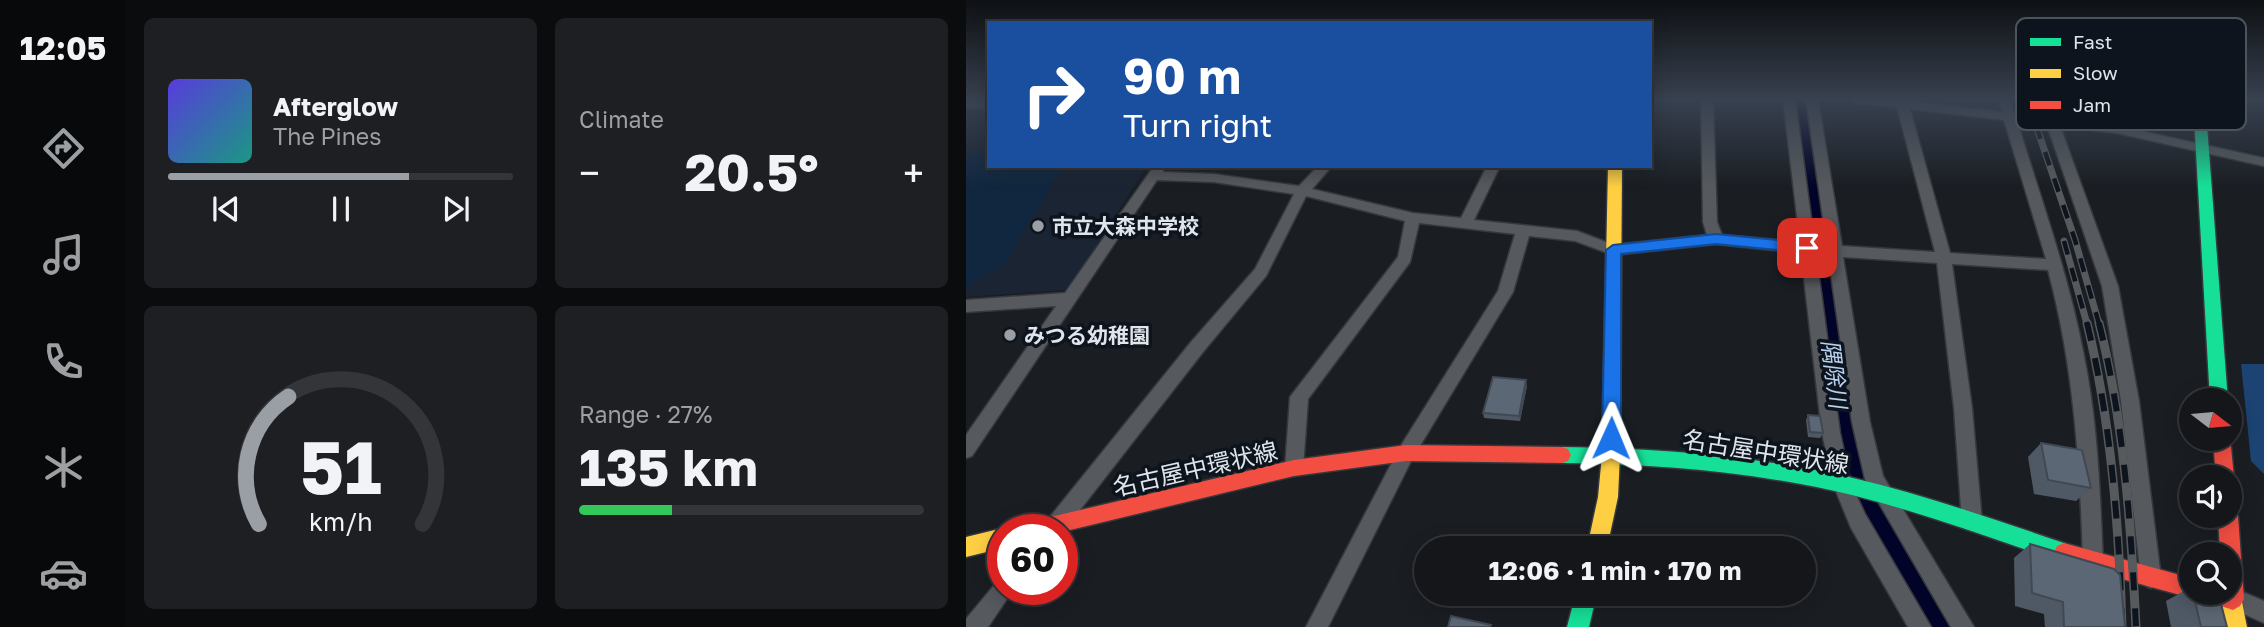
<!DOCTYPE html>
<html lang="en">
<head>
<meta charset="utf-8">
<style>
  body { margin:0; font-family:"Golos Text","Noto Sans JP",sans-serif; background:#1d1f23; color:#f1f3f6; height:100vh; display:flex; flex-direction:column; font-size:26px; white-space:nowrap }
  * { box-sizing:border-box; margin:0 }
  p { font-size:23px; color:#9d9fa2 }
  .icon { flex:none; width:38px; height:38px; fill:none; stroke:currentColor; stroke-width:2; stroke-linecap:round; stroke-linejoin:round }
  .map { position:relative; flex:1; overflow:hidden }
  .sheet { display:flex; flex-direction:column; gap:18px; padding:18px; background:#0b0c0e; width:840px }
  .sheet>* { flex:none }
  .hud { position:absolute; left:21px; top:21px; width:665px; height:147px; border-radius:0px; box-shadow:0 4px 18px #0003,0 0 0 2px #333539; background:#1a4fa0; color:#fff; overflow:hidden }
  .needle { width:46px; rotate:106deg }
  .buttons { position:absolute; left:1213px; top:388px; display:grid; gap:14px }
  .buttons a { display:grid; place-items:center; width:63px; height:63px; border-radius:50%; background:#14161a; box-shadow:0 4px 18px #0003,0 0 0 2px #333539; font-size:35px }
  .speed { position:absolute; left:21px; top:514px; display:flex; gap:14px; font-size:35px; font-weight:700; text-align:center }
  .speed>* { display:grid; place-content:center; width:91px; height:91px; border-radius:50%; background:#14161a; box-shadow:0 4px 18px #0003,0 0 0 2px #333539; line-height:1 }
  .speed .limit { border:10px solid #d22; background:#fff; color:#111 }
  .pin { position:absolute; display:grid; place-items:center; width:60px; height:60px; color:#fff; margin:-30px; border-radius:14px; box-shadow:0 4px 10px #0006 }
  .me { position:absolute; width:77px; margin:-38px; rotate:1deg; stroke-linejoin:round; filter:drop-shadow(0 0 5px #0008) }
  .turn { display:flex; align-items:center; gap:24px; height:147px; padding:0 21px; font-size:32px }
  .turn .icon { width:91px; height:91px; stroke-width:2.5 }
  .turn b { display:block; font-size:49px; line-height:60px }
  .big { font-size:52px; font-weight:700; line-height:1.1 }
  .sheet .tile { flex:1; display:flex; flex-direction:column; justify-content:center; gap:10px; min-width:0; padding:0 24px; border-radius:10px; background:#1d1f23 }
  .sheet .dial { align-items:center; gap:0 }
  .dial svg { height:182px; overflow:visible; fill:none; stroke:#333539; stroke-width:7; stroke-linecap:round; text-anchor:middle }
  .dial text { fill:#f1f3f6; stroke:none }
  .song { display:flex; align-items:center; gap:21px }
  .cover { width:84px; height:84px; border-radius:10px; background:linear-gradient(135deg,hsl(250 70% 55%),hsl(170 70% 35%)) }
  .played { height:7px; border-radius:4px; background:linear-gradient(90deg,#9a9fa5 70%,#333539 70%) }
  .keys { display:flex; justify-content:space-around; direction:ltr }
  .heat { display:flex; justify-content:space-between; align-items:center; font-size:38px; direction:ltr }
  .charge { height:10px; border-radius:5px; background:linear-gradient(90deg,#34c759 27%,#333539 0) }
  .sheet .tiles { flex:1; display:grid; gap:18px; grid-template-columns:repeat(2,1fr) }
  .trip { position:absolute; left:448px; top:536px; width:402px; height:70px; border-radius:35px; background:#14161a; box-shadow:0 4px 18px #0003,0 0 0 2px #333539; font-weight:700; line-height:70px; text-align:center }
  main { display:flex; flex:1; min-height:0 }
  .dock { display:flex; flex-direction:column; width:126px; justify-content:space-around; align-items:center; background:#08090a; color:#9d9fa2 }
  .dock .icon { width:49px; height:49px }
  .dock .active { color:#9a9fa5 }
  .dock b { font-size:32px; color:#f1f3f6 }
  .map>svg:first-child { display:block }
</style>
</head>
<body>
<main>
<nav class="dock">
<b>12:05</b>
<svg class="icon active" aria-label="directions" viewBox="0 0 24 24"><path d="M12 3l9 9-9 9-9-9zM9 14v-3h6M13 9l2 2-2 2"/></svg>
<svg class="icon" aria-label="music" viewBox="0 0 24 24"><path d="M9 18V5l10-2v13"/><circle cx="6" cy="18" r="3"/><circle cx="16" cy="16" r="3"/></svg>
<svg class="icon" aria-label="phone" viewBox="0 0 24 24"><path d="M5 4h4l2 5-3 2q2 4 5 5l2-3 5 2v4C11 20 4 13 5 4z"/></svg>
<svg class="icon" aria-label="climate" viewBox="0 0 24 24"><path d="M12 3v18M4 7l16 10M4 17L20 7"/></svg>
<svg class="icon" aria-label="car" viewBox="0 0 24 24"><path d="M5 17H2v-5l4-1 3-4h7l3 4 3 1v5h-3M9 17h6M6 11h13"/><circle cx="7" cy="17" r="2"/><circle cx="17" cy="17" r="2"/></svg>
</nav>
<section class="sheet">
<div class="tiles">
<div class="tile">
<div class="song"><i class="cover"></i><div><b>Afterglow</b><p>The Pines</p></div></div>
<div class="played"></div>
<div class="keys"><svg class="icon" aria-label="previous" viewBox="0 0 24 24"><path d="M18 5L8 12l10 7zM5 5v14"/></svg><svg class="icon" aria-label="pause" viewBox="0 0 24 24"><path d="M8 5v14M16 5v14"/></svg><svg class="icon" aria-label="next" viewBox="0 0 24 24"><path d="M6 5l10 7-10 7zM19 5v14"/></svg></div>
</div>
<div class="tile"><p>Climate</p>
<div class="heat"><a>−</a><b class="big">20.5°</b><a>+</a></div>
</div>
<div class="tile dial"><svg viewBox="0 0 100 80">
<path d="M14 69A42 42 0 1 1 86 69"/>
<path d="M14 69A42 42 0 0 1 27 13" stroke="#9a9fa5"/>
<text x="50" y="56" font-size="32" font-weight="700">51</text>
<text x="50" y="72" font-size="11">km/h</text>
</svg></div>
<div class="tile"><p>Range · 27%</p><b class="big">135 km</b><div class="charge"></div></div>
</div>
</section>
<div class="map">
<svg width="1298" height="627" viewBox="0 0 1298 627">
  <rect width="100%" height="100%" fill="#1a1e23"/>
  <polygon fill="#1a2432" points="23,108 23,166 181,166 105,285 98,290 0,297 0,109"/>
  <g fill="#112740">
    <polygon points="940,99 1032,99 1035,110 1031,112 946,102"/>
    <polygon points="23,152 23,166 97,166 39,263 0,288 0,153"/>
  </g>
  <polygon fill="#1c4372" points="1275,364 1298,364 1298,474 1285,461"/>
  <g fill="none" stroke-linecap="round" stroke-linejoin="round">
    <polygon fill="#020328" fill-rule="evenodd" points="823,99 845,99 893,426 916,495 988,613 994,627 951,627 887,514 859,426"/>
    <g stroke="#35383c" stroke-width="3">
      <g id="street">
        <polygon points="735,99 747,99 751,222 756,235 834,242 817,99 829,99 874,433 885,484 899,514 965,627 942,627 885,528 867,484 856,433 835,253 750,244 647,255 609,241 563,236 547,292 446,459 362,627 340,627 434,447 532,291 549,234 453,223 444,262 342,399 337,468 335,474 328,476 321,474 319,468 324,397 432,257 439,221 340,196 300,276 237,352 96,533 96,530 76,530 79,523 225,342 289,269 328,194 248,182 191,180 6,456 0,458 0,435 90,306 0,312 0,300 99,293 188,166 198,166 197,172 248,174 333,186 352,166 366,166 346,189 447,213 495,218 521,166 534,166 508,220 611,231 648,245 741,235 737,222"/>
        <path d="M840,99H852L876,246L969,252L931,107L889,103L883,99H941L942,101L1036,112L1032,99H1044L1048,114L1078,117L1072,99H1084L1091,118L1144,125L1142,99H1154L1157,127L1298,158V166L1151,133L1094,126L1152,286L1173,401L1195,578L1192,585L1185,588L1178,585L1175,578L1155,401L1136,286L1081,125L1051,121C1075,199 1103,276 1118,356C1132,424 1134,494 1137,563L1134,570L1127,573L1120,570L1117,563C1114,463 1108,367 1082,270L986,264L1006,408L1016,522L1013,529L1006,531L999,529L996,522L988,408L971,263L877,257L904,422L917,476L1008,627H985L899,479L886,422ZM944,109L1038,120L1080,259L984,253Z"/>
        <rect x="0" y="100" width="23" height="8"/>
        <polygon points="37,580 37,590 47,590 22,627 0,627 0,619 30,583"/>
        <polygon points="1267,588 1298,601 1298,623 1260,606 1256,599 1259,593 1264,593"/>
      </g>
    </g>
    <g stroke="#35383c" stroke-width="3">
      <g id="fast">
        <polygon points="1227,99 1239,99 1262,401 1244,401"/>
        <path d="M596,447C693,448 789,456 883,477C956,494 1027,519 1098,543L1105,546L1108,553L1105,560L1098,563C1028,539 958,513 886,495C791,472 693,464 596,463L590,461L587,455L590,449Z"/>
        <polygon points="610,593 631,593 623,627 601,627"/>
      </g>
    </g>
    <g stroke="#35383c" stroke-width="3">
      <g id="slow">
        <polygon points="642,166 656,166 654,455 652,497 641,548 621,548 632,497 636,455"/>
        <polygon points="37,528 42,530 37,530 37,548 0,557 0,537"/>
        <polygon points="1267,588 1274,592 1281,627 1259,627 1256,599 1259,593 1264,593"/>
      </g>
    </g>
    <g stroke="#35383c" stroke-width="3">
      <g id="jam">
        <polygon points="1264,436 1268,478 1264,485 1264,478 1250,478 1247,439 1264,439"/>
        <polygon points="440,445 596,447 602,449 605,455 602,461 596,463 440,461 328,476 96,532 96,530 57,530 60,523 67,521 328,460"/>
        <polygon points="1264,507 1269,509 1272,516 1278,599 1274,606 1267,610 1237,600 1234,593 1264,593 1264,555 1254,555 1252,516 1264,516"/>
        <polygon points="1098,543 1225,578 1225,593 1233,593 1225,598 1098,563 1091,560 1088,553 1091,546"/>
      </g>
    </g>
    <use href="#street" fill="#56595d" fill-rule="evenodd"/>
    <use href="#fast" fill="#16e098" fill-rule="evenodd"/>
    <use href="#slow" fill="#ffcf43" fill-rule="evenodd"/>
    <use href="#jam" fill="#f24e42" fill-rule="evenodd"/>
    <g stroke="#565a5d" stroke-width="7">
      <g id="rail-far1">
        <polyline points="1061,99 1109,240 1133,324"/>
        <polyline points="1098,241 1121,324"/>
      </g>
    </g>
    <g stroke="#565a5d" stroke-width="9">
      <g id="rail">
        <path d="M1121,323C1145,422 1153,525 1156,627"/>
        <path d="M1133,323C1158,422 1165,525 1170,627"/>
      </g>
    </g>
    <use href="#rail-far1" stroke="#0d141d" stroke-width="4.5" stroke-dasharray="14" stroke-linecap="butt"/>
    <use href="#rail" stroke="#0d141d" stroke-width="6" stroke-dasharray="18" stroke-linecap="butt"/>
  </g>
  <g fill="#4f5965">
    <polygon points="561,386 554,421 518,418 517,413"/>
    <polygon points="842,415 857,433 854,438 842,437 840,420"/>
    <polygon points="1075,443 1125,488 1110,501 1068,494 1062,457"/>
    <polygon points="1064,544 1159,627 1079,627 1078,614 1049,606 1048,558"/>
    <polygon points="1225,587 1225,593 1252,593 1261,627 1205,627 1200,601"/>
  </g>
  <polygon fill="#404852" points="560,380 561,386 554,421 553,416"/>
  <g fill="#5c6775" stroke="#404852" stroke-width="2">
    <polygon points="527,377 560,380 553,416 517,413"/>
    <polygon points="842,415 854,416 857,433 844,432"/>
    <polygon points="1075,443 1116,450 1125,488 1082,480"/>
    <polygon points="1064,544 1148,569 1154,575 1159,627 1098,627 1097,602 1066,593"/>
    <polygon points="1227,593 1252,593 1261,627 1235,627"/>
    <polygon points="485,616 525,625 524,627 482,627"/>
  </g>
  <linearGradient id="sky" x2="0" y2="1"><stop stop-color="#0e1013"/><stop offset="0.53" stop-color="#384150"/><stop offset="1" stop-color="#384150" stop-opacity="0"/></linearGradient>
  <rect width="1298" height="187" fill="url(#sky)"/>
  <polygon fill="#1a73e8" stroke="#114b97" stroke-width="2" points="750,234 841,243 848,248 841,253 750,244 655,254 655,438 652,443 645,446 639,443 636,438 640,250 647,245"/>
  <g fill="#9a9fa5" stroke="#0d141d" stroke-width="2.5">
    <circle cx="72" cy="226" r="7"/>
    <circle cx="44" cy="335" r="7"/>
  </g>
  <g text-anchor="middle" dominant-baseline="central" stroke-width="7" stroke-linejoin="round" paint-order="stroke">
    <g font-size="21" font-weight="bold" fill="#dfe5eb" stroke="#0d141d" text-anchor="start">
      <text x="86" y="226">市立大森中学校</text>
      <text x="58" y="335">みつる幼稚園</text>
    </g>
    <g font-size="23" font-style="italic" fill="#b7d0f0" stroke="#0d141d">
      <text transform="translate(869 374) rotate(83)">隅除川</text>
    </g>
    <g font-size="24" fill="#dfe5eb" stroke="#0d141d">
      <text transform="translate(800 451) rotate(9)">名古屋中環状線</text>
      <text transform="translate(229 468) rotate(-13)">名古屋中環状線</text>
    </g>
  </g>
  <rect x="1050" y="18" width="230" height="112" rx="10" fill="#0d141d" stroke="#4c535b" stroke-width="2"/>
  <rect x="1064" y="38" width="31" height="8" fill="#16e098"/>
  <rect x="1064" y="69" width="31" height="9" fill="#ffcf43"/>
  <rect x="1064" y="101" width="31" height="8" fill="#f24e42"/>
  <g font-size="19" fill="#dfe5eb">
    <text x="1107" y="49">Fast</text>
    <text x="1107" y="80">Slow</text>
    <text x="1107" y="112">Jam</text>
  </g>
</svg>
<div class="buttons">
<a><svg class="needle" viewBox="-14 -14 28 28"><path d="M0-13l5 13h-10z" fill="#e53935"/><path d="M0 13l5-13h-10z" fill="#9d9fa2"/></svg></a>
<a><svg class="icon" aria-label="sound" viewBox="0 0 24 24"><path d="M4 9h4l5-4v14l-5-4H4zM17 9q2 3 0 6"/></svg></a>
<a><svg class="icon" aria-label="search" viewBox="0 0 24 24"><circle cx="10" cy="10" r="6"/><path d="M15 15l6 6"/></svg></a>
</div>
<div class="speed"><div class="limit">60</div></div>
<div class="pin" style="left:841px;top:248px;background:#d93025"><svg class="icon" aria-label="arrive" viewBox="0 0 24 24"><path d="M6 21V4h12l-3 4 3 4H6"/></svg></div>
<svg class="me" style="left:645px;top:438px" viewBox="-20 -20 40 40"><path d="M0-17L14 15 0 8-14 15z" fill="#1a73e8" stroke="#fff" stroke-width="4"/></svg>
<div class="trip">12:06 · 1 min · 170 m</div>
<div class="hud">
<div class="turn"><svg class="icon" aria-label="right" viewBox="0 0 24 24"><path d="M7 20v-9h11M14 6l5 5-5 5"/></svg><div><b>90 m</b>Turn right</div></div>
</div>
</div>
</main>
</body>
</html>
